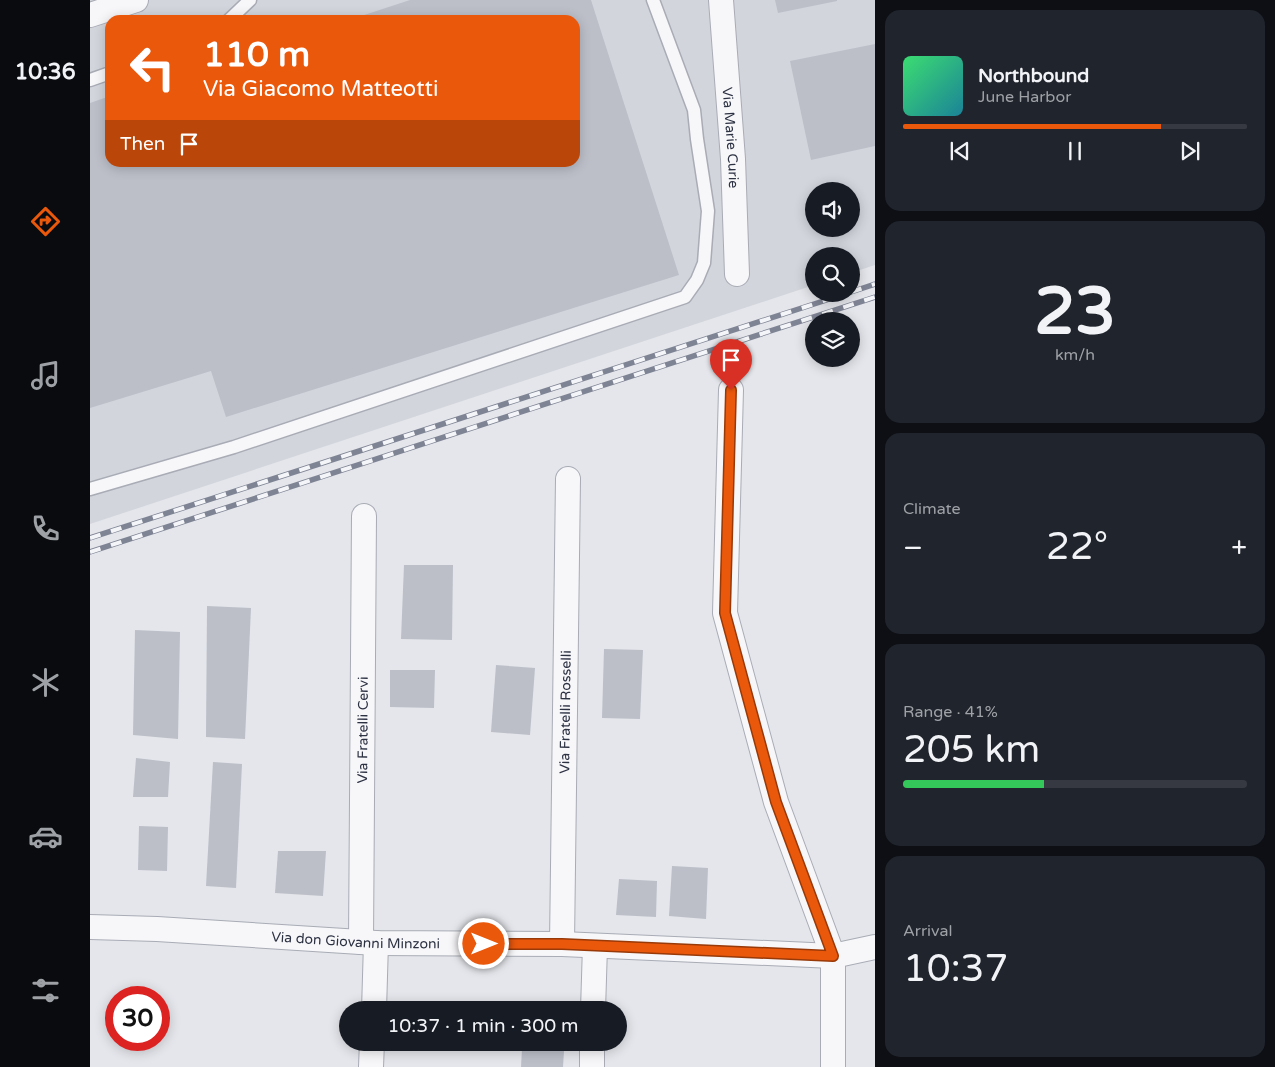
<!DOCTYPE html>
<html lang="en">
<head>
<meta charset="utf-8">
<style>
  body { margin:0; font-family:"Varela Round",sans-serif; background:#20242c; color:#f1f3f6; height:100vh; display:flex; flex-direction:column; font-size:19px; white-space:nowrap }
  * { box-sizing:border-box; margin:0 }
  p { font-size:16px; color:#9ea1a6 }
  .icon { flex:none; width:28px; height:28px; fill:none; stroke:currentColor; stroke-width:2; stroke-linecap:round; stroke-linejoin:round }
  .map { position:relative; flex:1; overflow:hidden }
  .side { display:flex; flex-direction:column; gap:10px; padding:10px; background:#0d0f14; width:400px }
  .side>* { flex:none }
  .guide { position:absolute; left:15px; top:15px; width:475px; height:152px; border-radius:15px; box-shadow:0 2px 12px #0003; background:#ea580c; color:#fff; overflow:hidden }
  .buttons { position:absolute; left:715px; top:182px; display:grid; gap:10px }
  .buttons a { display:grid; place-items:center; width:55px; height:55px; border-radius:50%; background:#171b24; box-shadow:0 2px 12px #0003; font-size:25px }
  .speed { position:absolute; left:15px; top:986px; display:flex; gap:10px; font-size:25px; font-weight:700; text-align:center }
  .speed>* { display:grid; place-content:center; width:65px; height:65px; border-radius:50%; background:#171b24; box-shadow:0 2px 12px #0003; line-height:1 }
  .speed .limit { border:8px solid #d22; background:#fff; color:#111 }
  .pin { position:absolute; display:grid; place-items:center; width:42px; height:42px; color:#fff; margin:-51px -21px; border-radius:50% 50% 50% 0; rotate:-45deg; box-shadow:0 0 5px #0007 }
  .pin .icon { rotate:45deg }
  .me { position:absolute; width:55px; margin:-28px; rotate:90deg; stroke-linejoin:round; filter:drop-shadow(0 0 4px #0008) }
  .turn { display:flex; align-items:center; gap:18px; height:105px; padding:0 15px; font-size:22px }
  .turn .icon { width:65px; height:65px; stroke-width:2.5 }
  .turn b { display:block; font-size:35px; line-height:42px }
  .then { display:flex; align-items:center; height:48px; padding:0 15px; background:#0003; gap:10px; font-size:19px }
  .big { font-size:38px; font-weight:600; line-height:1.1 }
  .side .widget { flex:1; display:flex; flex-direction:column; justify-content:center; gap:8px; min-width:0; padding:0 18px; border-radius:15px; background:#20242c }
  .side .dial { align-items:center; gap:0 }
  .dial b { font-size:65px; line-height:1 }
  .song { display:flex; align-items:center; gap:15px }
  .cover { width:60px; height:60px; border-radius:8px; background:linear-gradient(135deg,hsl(140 70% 55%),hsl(190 70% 35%)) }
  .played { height:5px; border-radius:2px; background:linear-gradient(90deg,#ea580c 75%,#363941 75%) }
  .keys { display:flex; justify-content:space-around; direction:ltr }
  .heat { display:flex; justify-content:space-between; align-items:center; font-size:28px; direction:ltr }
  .charge { height:8px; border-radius:4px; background:linear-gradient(90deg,#34c759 41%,#363941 0) }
  .trip { position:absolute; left:249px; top:1001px; width:288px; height:50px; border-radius:25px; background:#171b24; box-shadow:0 2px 12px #0003; font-weight:600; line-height:50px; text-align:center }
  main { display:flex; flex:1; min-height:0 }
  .menu { display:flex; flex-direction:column; width:90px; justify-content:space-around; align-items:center; background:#090b0e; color:#9ea1a6 }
  .menu .icon { width:35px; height:35px }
  .menu .on { color:#ea580c }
  .menu b { font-size:22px; color:#f1f3f6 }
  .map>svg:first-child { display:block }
</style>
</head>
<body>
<main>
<nav class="menu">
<b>10:36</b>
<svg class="icon on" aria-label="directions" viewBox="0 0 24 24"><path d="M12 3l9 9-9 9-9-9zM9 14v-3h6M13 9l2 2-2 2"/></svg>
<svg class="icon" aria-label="music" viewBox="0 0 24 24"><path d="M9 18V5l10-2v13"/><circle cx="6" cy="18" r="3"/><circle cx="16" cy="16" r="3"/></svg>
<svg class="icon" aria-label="phone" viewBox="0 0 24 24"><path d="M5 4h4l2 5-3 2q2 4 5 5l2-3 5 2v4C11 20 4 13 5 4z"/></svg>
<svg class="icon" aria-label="climate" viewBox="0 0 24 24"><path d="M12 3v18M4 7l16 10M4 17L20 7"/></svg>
<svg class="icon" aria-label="car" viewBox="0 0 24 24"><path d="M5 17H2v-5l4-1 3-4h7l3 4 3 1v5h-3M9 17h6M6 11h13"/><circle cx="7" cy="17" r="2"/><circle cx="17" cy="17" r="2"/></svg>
<svg class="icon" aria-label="filters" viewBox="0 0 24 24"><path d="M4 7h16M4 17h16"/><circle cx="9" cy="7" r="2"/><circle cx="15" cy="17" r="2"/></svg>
</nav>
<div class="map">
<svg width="785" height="1067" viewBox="0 0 785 1067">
  <rect width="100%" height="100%" fill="#e4e6eb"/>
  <path fill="#d3d5dd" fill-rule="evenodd" d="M0,0H785V265L761,273V256H724V285L0,524ZM20,20H485V162H20ZM724,191H761V229H724Z"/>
  <g fill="#bcbfc8">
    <polygon points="320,0 501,0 589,275 136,417 121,371 0,408 0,103 20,96 20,162 485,162 485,20 259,20"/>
    <polygon points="685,0 747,0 747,1 688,13"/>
    <polygon points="785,44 785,146 721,160 700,61"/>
    <polygon points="314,565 363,565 362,640 311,639"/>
    <polygon points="117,606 161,608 155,739 116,737"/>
    <polygon points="45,630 90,632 88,739 43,735"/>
    <polygon points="514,649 553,650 550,719 512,718"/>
    <polygon points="406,665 445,668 440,735 401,732"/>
    <polygon points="300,670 345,670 344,708 300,707"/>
    <polygon points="46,758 80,762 78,797 43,797"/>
    <polygon points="123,762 152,764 146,888 116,886"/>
    <polygon points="49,826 78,827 77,871 48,870"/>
    <polygon points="188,851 236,851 233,896 185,893"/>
    <polygon points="582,866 618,868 616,919 579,916"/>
    <polygon points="529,879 567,881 566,917 526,915"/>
    <polygon points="432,1049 474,1051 473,1067 431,1067"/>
  </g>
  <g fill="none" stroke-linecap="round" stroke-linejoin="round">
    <g stroke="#a9acb5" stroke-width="15">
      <g id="lane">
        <polyline points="139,20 160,0"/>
        <polyline points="0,80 20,73"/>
        <polyline points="0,489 144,447 595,297 607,280 614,263 618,211 607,139 604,110 563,0"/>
      </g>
    </g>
    <g stroke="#a9acb5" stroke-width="26">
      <g id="street">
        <path id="s1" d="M631,0L643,159L647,274"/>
        <polyline points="0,15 46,0"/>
        <polyline points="641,390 635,613 686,802 743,956 743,1067"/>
        <path id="s2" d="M0,927L67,929L286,943L472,944L743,956L785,947"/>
        <path id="s3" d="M271,942L274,516"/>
        <path id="s4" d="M472,944L478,479"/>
        <polyline points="284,1010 286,943"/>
        <polyline points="503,1010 505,946"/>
        <polyline points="281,1067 282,1042"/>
        <polyline points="502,1067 502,1042"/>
      </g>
    </g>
    <use href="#lane" stroke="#f7f7fa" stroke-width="12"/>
    <use href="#street" stroke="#f7f7fa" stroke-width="24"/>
    <g stroke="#7f8494" stroke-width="5.5">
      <g id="rail">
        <polyline points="761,292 785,284"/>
        <polyline points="0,538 755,294"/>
        <polyline points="0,552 785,297"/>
      </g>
    </g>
    <use href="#rail" stroke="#f4f5f8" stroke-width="4" stroke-dasharray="11" stroke-linecap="butt"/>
  </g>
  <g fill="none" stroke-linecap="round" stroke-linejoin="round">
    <g stroke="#983908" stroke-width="12">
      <polyline id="route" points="394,944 472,944 743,956 686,802 635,613 641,390"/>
    </g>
    <use href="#route" stroke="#ea580c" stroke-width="9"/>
  </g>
  <g text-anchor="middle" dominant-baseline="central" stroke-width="5" stroke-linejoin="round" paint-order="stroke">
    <g font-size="14" fill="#2d3243" stroke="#f4f5f8">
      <text stroke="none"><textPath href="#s1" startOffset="138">Via Marie Curie</textPath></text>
      <text stroke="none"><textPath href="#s4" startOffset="232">Via Fratelli Rosselli</textPath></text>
      <text stroke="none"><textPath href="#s3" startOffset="212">Via Fratelli Cervi</textPath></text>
      <text stroke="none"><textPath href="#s2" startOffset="266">Via don Giovanni Minzoni</textPath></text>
    </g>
  </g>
</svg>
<div class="buttons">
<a><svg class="icon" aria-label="sound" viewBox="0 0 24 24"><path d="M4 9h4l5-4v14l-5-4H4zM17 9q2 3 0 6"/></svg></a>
<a><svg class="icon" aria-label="search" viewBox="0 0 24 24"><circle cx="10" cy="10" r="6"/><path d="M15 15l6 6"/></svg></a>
<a><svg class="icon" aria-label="layers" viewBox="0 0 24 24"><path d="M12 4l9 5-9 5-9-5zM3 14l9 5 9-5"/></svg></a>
</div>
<div class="speed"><div class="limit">30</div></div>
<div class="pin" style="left:641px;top:390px;background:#d93025"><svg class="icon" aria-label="arrive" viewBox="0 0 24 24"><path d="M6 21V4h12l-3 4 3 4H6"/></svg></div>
<svg class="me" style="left:394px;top:944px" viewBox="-20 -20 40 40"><circle r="17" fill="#ea580c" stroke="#fff" stroke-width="3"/><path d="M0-11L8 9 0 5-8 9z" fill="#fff"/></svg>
<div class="trip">10:37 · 1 min · 300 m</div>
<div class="guide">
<div class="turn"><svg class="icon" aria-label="left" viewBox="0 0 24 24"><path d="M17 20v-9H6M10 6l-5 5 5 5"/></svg><div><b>110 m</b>Via Giacomo Matteotti</div></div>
<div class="then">Then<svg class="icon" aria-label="arrive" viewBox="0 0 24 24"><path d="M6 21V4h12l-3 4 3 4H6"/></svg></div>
</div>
</div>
<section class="side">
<div class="widget">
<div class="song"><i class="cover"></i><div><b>Northbound</b><p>June Harbor</p></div></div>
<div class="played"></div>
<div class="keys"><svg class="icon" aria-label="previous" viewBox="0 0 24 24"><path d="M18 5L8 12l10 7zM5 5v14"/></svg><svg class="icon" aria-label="pause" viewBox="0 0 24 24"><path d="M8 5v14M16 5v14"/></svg><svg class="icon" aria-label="next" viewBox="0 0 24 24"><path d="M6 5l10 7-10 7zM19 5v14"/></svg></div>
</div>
<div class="widget dial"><b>23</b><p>km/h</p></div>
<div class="widget"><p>Climate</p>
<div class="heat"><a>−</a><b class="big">22°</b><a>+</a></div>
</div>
<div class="widget"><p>Range · 41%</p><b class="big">205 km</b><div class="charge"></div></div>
<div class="widget"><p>Arrival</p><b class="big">10:37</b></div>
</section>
</main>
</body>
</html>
